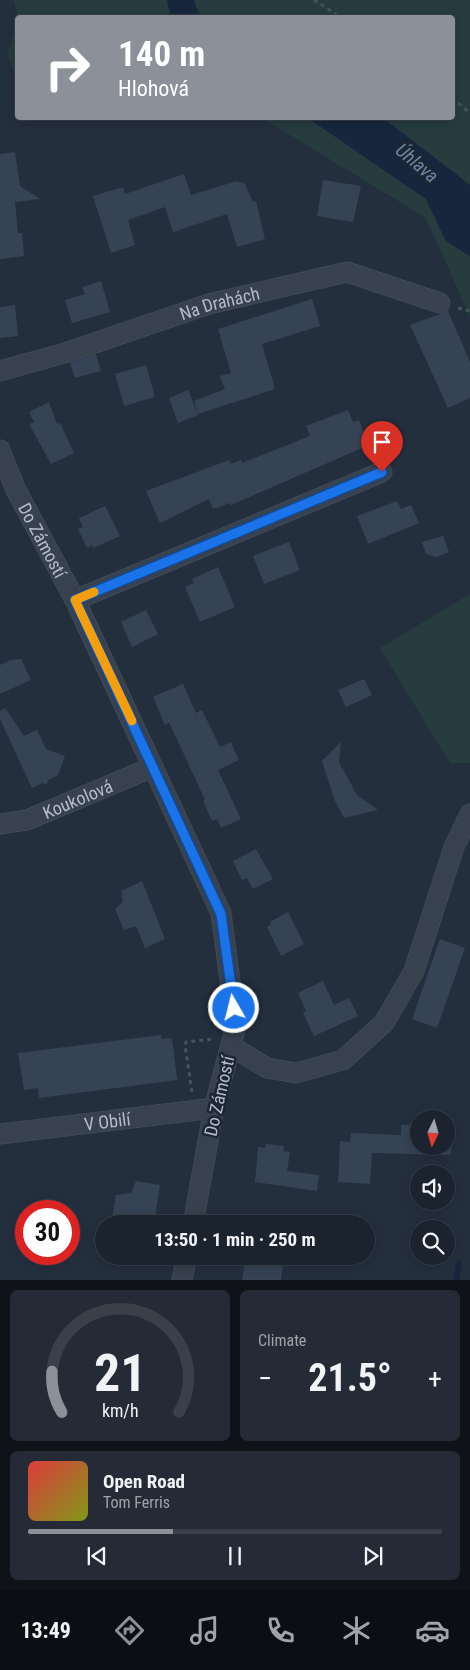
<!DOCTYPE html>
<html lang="en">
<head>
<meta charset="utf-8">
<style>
  body { margin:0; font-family:"Roboto Condensed",sans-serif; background:#242b36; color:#f1f3f6; height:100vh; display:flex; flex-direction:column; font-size:19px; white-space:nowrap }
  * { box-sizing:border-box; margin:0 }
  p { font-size:16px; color:#a0a4aa }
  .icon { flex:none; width:28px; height:28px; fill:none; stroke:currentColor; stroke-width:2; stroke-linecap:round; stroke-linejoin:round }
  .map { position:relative; height:1280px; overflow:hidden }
  .sheet { display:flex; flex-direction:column; gap:10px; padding:10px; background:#0f1319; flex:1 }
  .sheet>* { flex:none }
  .hud { position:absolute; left:15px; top:15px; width:440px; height:105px; border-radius:5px; box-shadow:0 2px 12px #0003,0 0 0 1px #39404a; background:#8c9099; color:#fff; overflow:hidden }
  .needle { width:32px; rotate:185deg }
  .tools { position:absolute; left:410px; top:1110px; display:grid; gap:10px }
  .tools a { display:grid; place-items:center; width:45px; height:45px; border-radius:50%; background:#1b232e; box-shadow:0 2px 12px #0003,0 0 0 1px #39404a; font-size:25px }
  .speed { position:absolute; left:15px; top:1200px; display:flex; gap:10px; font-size:25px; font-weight:700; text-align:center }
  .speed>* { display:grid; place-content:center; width:65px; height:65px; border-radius:50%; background:#1b232e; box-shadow:0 2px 12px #0003,0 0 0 1px #39404a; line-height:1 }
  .speed .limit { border:8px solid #d22; background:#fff; color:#111 }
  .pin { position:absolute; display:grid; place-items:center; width:42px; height:42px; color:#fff; margin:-51px -21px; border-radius:50% 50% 50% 0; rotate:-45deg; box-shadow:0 0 5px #0007 }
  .pin .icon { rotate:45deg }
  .me { position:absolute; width:55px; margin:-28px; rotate:352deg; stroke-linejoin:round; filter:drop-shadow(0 0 4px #0008) }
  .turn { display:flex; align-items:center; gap:18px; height:105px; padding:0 20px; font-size:22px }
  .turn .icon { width:65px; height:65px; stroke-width:2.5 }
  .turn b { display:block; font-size:35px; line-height:42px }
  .big { font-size:38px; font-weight:700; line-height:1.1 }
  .sheet .widget { flex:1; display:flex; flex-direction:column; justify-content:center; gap:8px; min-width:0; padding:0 18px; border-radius:8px; background:#242b36 }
  .sheet .dial { align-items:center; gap:0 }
  .dial svg { height:130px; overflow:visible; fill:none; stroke:#39404a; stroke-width:7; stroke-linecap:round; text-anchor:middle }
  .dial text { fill:#f1f3f6; stroke:none }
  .song { display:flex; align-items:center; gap:15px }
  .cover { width:60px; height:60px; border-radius:8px; background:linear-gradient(135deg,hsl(0 70% 55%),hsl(70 70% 35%)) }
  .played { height:5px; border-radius:2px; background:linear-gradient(90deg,#8c9099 35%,#39404a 35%) }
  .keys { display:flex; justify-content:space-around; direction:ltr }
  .heat { display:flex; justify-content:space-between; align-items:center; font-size:28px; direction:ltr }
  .sheet .tiles { flex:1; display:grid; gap:10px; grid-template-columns:1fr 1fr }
  .widget:last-child { grid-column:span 2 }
  .trip { position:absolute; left:95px; top:1215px; width:280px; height:50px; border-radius:25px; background:#1b232e; box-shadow:0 2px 12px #0003,0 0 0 1px #39404a; font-weight:700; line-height:50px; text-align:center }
  .tabs { display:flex; height:80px; justify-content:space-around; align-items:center; background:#0b0e12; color:#a0a4aa }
  .tabs .icon { width:35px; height:35px }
  .tabs .on { color:#8c9099 }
  .tabs b { font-size:22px; color:#f1f3f6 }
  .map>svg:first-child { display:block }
</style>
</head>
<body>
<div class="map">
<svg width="470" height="1280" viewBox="0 0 470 1280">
  <rect width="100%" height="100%" fill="#242f3e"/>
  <g fill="#263c3f">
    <polygon points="14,0 167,0 171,17 18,17"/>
    <polygon points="194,0 470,0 470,185 383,118 452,118 452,18 202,17 196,8"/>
    <polygon points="17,23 18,77 17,77 7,55"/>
    <polygon points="38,118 308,118 426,199 446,241 470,256 470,317 426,218 267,121 39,120"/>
    <polygon points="470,594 470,763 450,763 380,648"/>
  </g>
  <g fill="#17263c">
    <polygon points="167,0 194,0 196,8 202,17 171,17"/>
    <polygon points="308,118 383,118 470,185 470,256 446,241 426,199"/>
  </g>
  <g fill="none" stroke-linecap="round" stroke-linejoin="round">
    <polyline stroke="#17263c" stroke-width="6" points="456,1280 459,1263"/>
  </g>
  <g fill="#364354">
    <polygon points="15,152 20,186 40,199 15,202 18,233 22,233 24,256 0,259 0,154"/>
    <polygon points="184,174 191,195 237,181 245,184 253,202 256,201 265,239 237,247 227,214 173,232 165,207 128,220 135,245 111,253 93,196 123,187 125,194"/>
    <polygon points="323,180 361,186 353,222 317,216"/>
    <polygon points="101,281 110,312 72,323 65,300 85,294 82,287"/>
    <polygon points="312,299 320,326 262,344 275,389 198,414 194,401 225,389 220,376 231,373 218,329"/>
    <polygon points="15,305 18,336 0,338 0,307"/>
    <polygon points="448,311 470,362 470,398 448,408 410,325"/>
    <polygon points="96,354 101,371 75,378 70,363"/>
    <polygon points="146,365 155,397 124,406 115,374"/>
    <polygon points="188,390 198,415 178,423 169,398"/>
    <polygon points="49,402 57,424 60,423 74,453 51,464 29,424 34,422 29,412"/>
    <polygon points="348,410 353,422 359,420 369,445 231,505 230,503 213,509 209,499 160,523 146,491 229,460 231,464 241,460 242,463 310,436 306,426"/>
    <polygon points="397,501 401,509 411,505 419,523 368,544 357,516"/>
    <polygon points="105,506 120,536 93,548 92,545 87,548 78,529 83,527 79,518"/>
    <polygon points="443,536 449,552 436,557 426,554 422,542"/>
    <polygon points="289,542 300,570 264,584 253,556"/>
    <polygon points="218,567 235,607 200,622 185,587 194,583 192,579"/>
    <polygon points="146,610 158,634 132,647 121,622"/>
    <polygon points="21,659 31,680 0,694 0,665 11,660"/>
    <polygon points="364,679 372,695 346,707 338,690"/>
    <polygon points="183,684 196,713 202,710 220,747 231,742 239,760 218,770 241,819 221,828 217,819 212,821 203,801 205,800 169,722 165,725 153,697"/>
    <polygon points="5,708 24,736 37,730 46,749 65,756 58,775 48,780 47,785 42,783 32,788 0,719 0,711"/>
    <polygon points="341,742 339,762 357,795 378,810 344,818 335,801 322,761"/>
    <polygon points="256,849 273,879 253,889 247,878 242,880 233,861"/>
    <polygon points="142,881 165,939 145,948 136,926 124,930 115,909 123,902 121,891"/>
    <polygon points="288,912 304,944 281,956 267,927 271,924 270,922"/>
    <polygon points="440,939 465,948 437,1028 412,1019"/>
    <polygon points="323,981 334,1005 349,998 358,1016 314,1036 303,1013 306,1011 298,993"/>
    <polygon points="161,1035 161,1039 172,1038 177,1080 39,1098 38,1088 24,1090 18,1053"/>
    <polygon points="401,1125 419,1125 419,1146 446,1146 446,1126 452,1126 451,1155 372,1153 370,1184 338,1182 340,1141 350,1142 351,1133 401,1135"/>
    <polygon points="266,1144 284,1146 283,1151 290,1152 287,1171 319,1175 317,1191 255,1182 258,1147 265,1148"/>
    <polygon points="136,1181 160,1185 154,1224 111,1224 116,1195 131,1193"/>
    <polygon points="246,1256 284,1256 281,1280 242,1280"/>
  </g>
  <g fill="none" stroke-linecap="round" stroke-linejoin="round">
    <g stroke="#414a57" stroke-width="21">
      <g id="minor">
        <path id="s1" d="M0,371L65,353L209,304L347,272L440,303"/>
        <path id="s2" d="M0,450L15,488L75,600L221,913L236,1026L214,1108L193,1224"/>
        <polyline points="75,600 382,472"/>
        <path id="s3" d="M0,824L27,820L153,767"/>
        <polyline points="231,1046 267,1068 296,1073 343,1060 384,1023 414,971 454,847 470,814"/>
        <path id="s4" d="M0,1134L214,1108"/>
        <polyline points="182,1280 187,1256"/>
      </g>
    </g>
    <g stroke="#3f5557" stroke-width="3" stroke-dasharray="4 4" stroke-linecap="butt">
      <polyline points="314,0 342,18"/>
      <polyline points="452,98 470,113"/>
      <polyline points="458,308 470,311"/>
      <polyline points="192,1092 185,1045 186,1042 214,1039"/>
    </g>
    <use href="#minor" stroke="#38414e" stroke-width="19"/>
  </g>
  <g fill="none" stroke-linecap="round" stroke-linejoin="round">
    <g stroke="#114b97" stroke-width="12">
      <polyline id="route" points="234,1008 221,914 75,600 382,472"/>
    </g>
    <use href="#route" stroke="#1a73e8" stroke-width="9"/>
    <polyline stroke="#f59e0b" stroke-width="9" points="94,592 75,600 132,721"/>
  </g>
  <g text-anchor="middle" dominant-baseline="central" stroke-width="5" stroke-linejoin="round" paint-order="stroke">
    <g font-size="18" fill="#b4bcc9" stroke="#1d2633">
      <text stroke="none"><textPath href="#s1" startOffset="230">Na Drahách</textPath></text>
      <text stroke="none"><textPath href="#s2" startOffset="100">Do Zámostí</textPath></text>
      <text stroke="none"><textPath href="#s3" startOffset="82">Koukolová</textPath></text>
      <text transform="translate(219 1096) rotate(-77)">Do Zámostí</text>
      <text stroke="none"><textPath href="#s4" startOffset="108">V Obilí</textPath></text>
    </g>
    <g font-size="19" font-style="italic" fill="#6d86a8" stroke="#1d2633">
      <text transform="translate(417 163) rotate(40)">Úhlava</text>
    </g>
  </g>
</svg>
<div class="tools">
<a><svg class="needle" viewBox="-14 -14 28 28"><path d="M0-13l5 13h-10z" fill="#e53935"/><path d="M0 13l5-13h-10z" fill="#a0a4aa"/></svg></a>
<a><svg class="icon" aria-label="sound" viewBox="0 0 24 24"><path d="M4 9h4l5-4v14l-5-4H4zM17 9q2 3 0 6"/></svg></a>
<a><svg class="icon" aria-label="search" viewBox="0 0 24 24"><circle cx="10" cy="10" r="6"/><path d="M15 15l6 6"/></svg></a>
</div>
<div class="speed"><div class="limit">30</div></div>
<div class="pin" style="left:382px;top:472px;background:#d93025"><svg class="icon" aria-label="arrive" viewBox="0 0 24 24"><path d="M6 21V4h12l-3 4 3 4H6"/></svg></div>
<svg class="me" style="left:234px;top:1008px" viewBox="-20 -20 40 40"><circle r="17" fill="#1a73e8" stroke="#fff" stroke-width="3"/><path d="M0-11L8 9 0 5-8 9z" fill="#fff"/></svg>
<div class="trip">13:50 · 1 min · 250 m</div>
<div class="hud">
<div class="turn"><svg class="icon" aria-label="right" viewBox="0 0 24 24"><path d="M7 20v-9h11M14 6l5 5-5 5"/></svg><div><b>140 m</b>Hlohová</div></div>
</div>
</div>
<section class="sheet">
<div class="tiles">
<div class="widget dial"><svg viewBox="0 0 100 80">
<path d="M14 69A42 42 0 1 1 86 69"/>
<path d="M14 69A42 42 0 0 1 8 44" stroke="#8c9099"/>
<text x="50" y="56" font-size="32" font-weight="700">21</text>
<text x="50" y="72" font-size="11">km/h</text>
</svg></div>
<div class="widget"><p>Climate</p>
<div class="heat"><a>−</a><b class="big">21.5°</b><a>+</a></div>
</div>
<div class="widget">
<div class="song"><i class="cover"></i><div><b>Open Road</b><p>Tom Ferris</p></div></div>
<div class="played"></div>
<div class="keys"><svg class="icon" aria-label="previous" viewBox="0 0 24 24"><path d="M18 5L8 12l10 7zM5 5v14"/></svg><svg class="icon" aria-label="pause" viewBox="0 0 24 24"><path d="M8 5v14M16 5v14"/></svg><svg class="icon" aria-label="next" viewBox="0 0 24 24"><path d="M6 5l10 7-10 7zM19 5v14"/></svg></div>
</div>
</div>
</section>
<nav class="tabs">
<b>13:49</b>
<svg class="icon on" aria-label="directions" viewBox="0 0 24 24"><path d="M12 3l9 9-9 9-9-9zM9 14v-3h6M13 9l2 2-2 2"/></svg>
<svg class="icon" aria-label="music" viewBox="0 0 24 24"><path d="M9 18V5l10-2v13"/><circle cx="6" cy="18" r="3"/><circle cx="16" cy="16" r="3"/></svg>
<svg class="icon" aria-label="phone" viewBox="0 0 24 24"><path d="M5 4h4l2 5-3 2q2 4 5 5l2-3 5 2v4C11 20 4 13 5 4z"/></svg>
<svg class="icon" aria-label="climate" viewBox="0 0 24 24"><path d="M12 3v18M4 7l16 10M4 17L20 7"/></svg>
<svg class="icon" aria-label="car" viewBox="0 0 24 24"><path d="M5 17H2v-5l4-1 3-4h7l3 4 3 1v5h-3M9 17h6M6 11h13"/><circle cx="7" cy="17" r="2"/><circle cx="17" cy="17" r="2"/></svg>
</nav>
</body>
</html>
